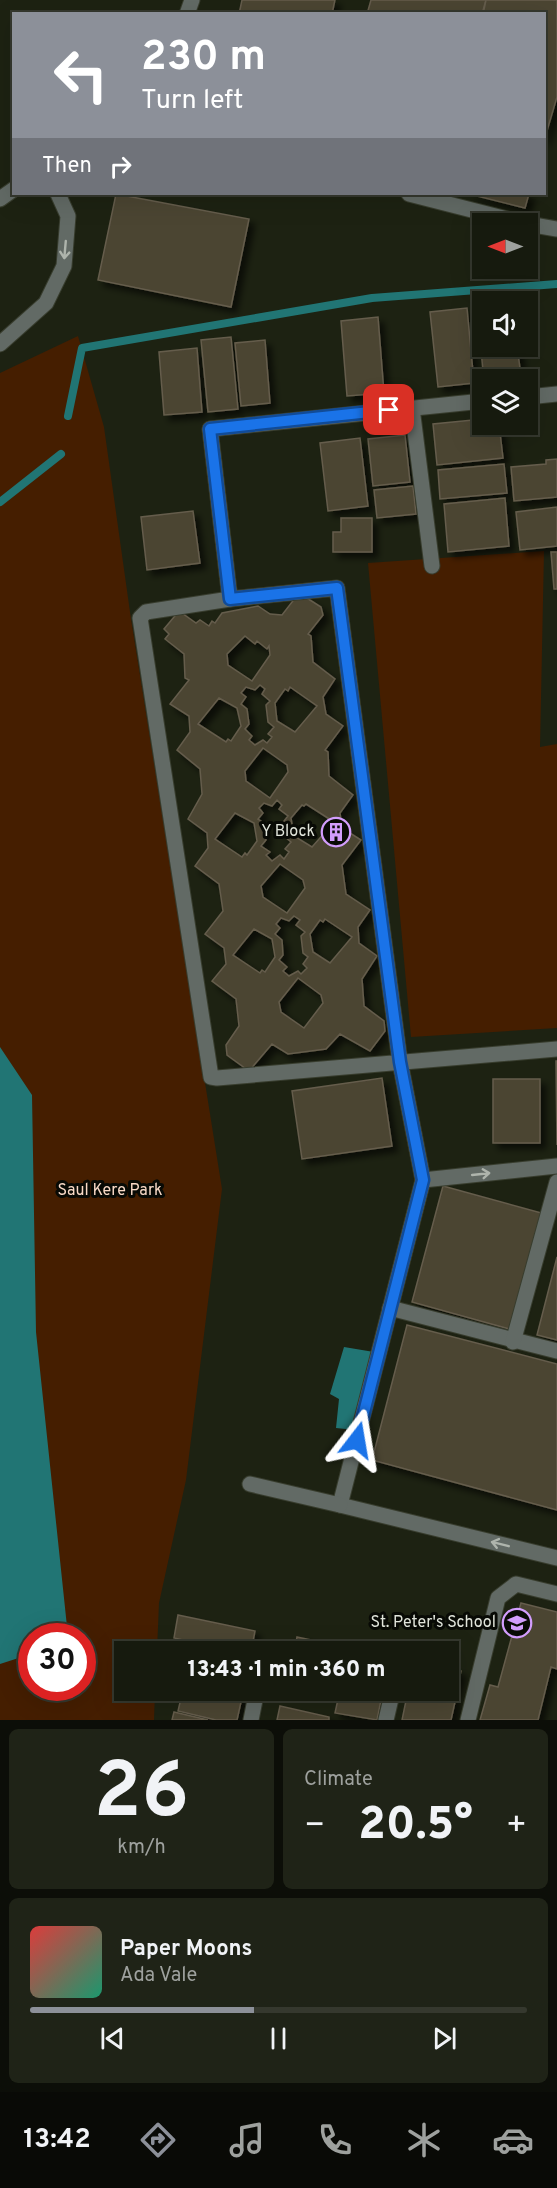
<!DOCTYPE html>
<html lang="en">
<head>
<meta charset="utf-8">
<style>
  body { margin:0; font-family:Overpass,sans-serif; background:#1f2317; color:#f1f3f6; height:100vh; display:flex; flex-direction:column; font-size:22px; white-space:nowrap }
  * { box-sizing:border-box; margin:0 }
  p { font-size:20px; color:#9ea19e }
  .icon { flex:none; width:33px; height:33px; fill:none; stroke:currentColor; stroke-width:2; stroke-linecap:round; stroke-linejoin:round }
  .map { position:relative; height:1720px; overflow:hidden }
  .panel { display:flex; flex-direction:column; gap:9px; padding:9px; background:#0c0e08; flex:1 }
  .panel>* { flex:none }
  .guide { position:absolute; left:12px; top:12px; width:534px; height:183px; border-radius:0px; box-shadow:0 6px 24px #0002,0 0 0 2px #35382e; background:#8c9099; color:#fff; overflow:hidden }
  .needle { width:39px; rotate:270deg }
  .controls { position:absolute; left:472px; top:213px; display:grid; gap:12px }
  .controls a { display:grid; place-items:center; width:66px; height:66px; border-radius:0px; background:#161a0e; box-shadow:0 6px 24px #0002,0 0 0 2px #35382e; font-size:30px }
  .speed { position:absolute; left:18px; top:1623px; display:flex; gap:12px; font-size:30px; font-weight:700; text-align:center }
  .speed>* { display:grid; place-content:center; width:78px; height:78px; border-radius:50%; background:#161a0e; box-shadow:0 6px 24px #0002,0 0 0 2px #35382e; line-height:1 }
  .speed .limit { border:9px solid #d22; background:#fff; color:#111 }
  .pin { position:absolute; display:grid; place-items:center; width:51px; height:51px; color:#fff; margin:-26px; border-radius:12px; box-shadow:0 3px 9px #0006 }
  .me { position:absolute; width:66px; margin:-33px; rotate:14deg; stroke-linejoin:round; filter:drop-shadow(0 0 4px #0008) }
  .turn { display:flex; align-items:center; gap:21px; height:126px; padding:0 30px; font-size:27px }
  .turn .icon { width:78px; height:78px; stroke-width:2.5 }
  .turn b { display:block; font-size:42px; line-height:51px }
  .then { display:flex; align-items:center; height:57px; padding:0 30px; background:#0003; gap:12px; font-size:22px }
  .big { font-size:45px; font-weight:800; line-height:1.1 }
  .panel .widget { flex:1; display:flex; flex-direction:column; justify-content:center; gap:9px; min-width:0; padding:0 21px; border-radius:9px; background:#1f2317 }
  .panel .dial { align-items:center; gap:0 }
  .dial b { font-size:78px; line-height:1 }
  .song { display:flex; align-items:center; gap:18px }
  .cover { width:72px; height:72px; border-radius:9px; background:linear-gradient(135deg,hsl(0 70% 55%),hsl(160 70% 35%)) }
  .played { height:6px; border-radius:3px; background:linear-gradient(90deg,#8c9099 45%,#35382e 45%) }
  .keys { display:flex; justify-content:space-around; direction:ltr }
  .heat { display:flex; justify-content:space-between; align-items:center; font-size:33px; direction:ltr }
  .panel .tiles { flex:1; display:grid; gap:9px; grid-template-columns:1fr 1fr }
  .widget:last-child { grid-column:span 2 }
  .trip { position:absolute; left:114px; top:1641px; width:345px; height:60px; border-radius:0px; background:#161a0e; box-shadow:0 6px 24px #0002,0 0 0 2px #35382e; font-weight:800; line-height:60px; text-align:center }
  .menu { display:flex; height:96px; justify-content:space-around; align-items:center; background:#090a06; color:#9ea19e }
  .menu .icon { width:42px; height:42px }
  .menu .current { color:#8c9099 }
  .menu b { font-size:27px; color:#f1f3f6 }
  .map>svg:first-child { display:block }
</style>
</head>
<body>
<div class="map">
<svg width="557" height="1720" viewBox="0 0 557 1720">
  <defs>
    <filter id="shadow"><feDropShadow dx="5.5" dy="5.5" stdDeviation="3" flood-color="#0009"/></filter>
  </defs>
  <rect width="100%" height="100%" fill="#1d2212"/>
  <g fill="#451e00" fill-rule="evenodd">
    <path d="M78,336L104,427L131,619L222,1189L186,1480L159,1603L157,1651L124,1652V1690L155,1691L154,1720H0V373ZM32,1636H82V1688H32Z"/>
    <polygon points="544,551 540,747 557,744 557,1028 411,1037 368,563"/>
  </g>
  <g fill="#217574">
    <polygon points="0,1047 32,1095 36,1332 68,1636 32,1636 31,1654 0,1664"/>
    <polygon points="344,1347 374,1352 355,1430 336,1428 339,1399 330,1394"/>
  </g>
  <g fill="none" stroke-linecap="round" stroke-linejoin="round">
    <g stroke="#217574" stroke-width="8">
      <polyline points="68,416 82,348 372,298 557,284"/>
      <polyline points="0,502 61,454"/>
    </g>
  </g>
  <g fill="#4b4433" stroke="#655d4c" stroke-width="1.5" fill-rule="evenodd" filter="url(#shadow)">
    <polygon points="242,0 335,0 332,14 239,14"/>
    <polygon points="371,0 486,0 482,14 367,14"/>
    <polygon points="486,0 557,0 557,97 544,141 544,14 483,14"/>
    <polygon points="116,194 249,219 231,307 98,280"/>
    <polygon points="469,194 529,194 525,208"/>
    <polygon points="467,308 474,383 438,387 430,312"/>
    <polygon points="477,311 483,311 483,346 517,346 521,376 484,380"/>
    <polygon points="378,317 384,393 347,396 341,321"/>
    <polygon points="231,337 238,409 208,412 201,340"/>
    <polygon points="265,340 270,403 241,406 235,343"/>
    <polygon points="197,348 202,412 164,415 159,352"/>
    <polygon points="483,419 483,424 499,424 503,458 437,465 433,424"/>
    <polygon points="405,435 410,482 373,486 368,439"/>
    <polygon points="360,438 368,506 328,511 320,443"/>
    <polygon points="557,459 557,497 514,501 511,467 546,464 546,460"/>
    <polygon points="504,464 507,493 440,499 438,470"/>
    <polygon points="413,486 416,514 377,518 374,490"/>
    <polygon points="505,498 509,546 448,552 444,504"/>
    <polygon points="557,507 557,546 520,550 516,512"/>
    <polygon points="193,511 200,563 147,570 141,517"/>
    <polygon points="341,518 372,518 372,552 333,552 333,532 341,532"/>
    <polygon points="551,552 557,552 557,589 554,589"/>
    <path d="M299,593L321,607L323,615L308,634L311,636L313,662L335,679L323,697L326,714L343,726L325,750L328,752L329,776L353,795L340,813L342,828L361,840L342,865L346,894L370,910L358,927L359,943L377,956L362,979L364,1006L384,1021L385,1031L370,1051L340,1034L326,1049L288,1054L272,1044L249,1071L227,1055L226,1045L239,1026L236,999L212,981L226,964L224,948L205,934L223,911L219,884L195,866L208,848L207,833L188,819L202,794L200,769L177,750L190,732L189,716L170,704L189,680L185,678L184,654L165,639L169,634L164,629L179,611L196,623L200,620L209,626L212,621L215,623L222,613L258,606L270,614L282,615ZM245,636L255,644L257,641L267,649L269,646L270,655L252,681L228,665L227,654ZM260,685L265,689L262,694L270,701L266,705L268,722L274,727L268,734L272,737L267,743L263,740L255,745L249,740L252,736L245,729L249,724L247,709L241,704L246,697L241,693L246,687L255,690ZM290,687L317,706L295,732L277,721L275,703L285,689L288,691ZM219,698L237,708L241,726L231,741L228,739L226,742L198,724ZM263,748L287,765L288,772L270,798L246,781L245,771ZM277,800L282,805L279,809L288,816L284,821L285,837L291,842L285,849L289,852L284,859L280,855L272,861L266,855L270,852L261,846L266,840L265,824L258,819L263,813L259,808L264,803L272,806ZM306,804L334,822L312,847L294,836L291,818L302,805L304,806ZM235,813L254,823L257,841L247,855L245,853L242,857L215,839ZM280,864L303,880L305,888L287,913L263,897L261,886ZM294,916L300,920L296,925L305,932L301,936L303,953L308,957L303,964L307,968L301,974L298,971L289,976L283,971L287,967L279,960L283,955L282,940L275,934L280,928L276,924L281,918L289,921ZM325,919L352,937L330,963L313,952L310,934L320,920L323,922ZM254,929L272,939L275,957L265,972L262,970L260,973L233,955ZM298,978L321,995L323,1003L304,1028L281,1012L279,1002Z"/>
    <polygon points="556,1061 557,1061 557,1145"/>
    <polygon points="382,1078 392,1146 302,1159 292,1091"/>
    <rect x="493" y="1079" width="47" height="64"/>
    <polygon points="443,1186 545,1214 513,1330 412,1302"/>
    <polygon points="557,1257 557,1340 537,1335"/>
    <polygon points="407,1325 557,1364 557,1510 372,1460"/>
    <polygon points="521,1603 557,1612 557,1669 551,1667 538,1720 480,1720 490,1685 498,1687"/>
    <polygon points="178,1615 255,1631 251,1652 238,1652 174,1638"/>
    <polygon points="297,1637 345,1647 344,1652 294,1652"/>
    <polygon points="448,1668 461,1671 454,1700 416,1690 448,1690"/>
    <polygon points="183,1690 230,1690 243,1693 237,1720 216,1720 178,1711"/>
    <polygon points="340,1690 383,1690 377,1720 335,1713"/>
    <polygon points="408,1691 455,1702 451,1720 402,1720"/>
    <polygon points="280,1706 329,1717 329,1720 277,1720"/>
    <polygon points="174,1712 208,1720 172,1720"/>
  </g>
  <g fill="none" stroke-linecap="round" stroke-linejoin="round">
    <g stroke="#383d2e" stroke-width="17">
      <g id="minor">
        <polyline points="187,14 192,0"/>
        <polyline points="409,194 527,224"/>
        <polyline points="0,199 14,189"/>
        <polyline points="528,224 557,229"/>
        <polyline points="0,344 46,303 64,266 68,216 58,194"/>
        <polyline points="528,397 557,394"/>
        <polyline points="412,408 432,566"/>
        <polyline points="230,599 210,429 483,401"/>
        <polyline points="557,1049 217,1078 211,1077 140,618 146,612 230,599 337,588 400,1062 423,1180 340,1505 557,1558"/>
        <polyline points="423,1180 557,1166"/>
        <polyline points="390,1308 557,1351"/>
        <polyline points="513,1342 557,1182"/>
        <polyline points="250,1484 340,1505"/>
        <polyline points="251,1720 257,1690"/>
        <polyline points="386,1720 393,1690"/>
        <polyline points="468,1720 498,1598 516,1584 557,1594"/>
      </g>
    </g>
    <use href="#minor" stroke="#626a65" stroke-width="15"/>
  </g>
  <defs><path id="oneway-shaft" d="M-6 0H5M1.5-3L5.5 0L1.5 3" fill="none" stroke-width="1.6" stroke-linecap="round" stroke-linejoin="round" transform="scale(1.5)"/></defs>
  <g stroke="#aeb4ac">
    <use href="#oneway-shaft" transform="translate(65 250) rotate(95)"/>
    <use href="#oneway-shaft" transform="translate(481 1174) rotate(-6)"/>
    <use href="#oneway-shaft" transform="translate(500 1544) rotate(-166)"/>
  </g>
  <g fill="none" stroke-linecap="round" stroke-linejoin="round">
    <g stroke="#114b97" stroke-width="15">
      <polyline id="route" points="357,1440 423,1180 400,1062 337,588 230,599 210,429 389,410"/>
    </g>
    <use href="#route" stroke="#1a73e8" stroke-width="10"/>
  </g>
  <defs>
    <g id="building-ring" transform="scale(1.5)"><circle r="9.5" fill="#080a05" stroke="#d29dfd" stroke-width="1.5"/><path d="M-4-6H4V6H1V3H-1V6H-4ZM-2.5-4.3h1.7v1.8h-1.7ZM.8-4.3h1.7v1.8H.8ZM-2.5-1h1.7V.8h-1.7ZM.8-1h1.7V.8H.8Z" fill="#d29dfd"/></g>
    <g id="school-ring" transform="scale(1.5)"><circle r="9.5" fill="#080a05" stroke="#d29dfd" stroke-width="1.5"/><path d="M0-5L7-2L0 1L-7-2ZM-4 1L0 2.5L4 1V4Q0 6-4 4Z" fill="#d29dfd"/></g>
  </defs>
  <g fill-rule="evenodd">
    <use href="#building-ring" x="336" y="832"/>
    <use href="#school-ring" x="517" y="1623"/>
  </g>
  <g text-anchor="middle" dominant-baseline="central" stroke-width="6" stroke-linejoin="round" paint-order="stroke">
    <g font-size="16" fill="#e1e5db" stroke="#080a05" text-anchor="end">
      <text x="315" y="832">Y Block</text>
      <text x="496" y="1623">St. Peter's School</text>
    </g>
    <g font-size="16" fill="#f9dac7" stroke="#080a05">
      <text x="110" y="1191">Saul Kere Park</text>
    </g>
  </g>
</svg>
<div class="controls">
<a><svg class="needle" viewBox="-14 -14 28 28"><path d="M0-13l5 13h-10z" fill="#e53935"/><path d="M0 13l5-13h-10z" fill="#9ea19e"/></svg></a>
<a><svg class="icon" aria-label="sound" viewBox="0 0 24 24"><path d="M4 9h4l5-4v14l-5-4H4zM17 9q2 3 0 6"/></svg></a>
<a><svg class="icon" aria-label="layers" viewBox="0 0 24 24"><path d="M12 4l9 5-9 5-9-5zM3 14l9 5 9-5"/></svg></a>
</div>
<div class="speed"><div class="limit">30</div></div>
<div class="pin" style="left:389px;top:410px;background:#d93025"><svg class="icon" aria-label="arrive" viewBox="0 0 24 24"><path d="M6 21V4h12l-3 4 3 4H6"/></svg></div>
<svg class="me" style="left:357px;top:1440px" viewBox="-20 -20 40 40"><path d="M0-17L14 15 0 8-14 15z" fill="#1a73e8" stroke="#fff" stroke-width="4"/></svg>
<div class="trip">13:43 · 1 min · 360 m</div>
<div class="guide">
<div class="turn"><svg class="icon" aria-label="left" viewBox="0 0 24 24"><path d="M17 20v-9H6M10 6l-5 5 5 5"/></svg><div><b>230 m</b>Turn left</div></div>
<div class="then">Then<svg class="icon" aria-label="right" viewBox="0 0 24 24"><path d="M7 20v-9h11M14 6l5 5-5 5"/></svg></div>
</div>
</div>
<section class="panel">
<div class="tiles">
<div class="widget dial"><b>26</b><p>km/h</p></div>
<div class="widget"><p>Climate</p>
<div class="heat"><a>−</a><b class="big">20.5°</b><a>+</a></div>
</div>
<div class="widget">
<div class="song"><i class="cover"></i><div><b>Paper Moons</b><p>Ada Vale</p></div></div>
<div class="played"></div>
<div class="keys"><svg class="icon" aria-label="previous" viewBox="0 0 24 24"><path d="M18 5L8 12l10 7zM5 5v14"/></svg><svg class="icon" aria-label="pause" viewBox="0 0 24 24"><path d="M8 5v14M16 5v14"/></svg><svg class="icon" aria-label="next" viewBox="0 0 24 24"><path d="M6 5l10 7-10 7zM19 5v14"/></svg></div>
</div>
</div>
</section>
<nav class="menu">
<b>13:42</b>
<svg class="icon current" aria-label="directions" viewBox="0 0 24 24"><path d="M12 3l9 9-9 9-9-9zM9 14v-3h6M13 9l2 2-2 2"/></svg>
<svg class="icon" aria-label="music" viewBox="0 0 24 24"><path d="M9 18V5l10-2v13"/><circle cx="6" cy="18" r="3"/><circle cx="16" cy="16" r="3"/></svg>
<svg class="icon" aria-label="phone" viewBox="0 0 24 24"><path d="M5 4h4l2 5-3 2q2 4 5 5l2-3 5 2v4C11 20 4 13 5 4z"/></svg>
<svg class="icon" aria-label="climate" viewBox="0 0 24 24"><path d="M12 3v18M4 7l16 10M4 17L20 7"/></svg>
<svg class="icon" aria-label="car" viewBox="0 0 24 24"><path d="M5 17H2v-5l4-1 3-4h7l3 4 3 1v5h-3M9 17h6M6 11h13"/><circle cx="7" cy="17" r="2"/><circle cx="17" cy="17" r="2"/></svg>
</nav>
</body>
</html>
